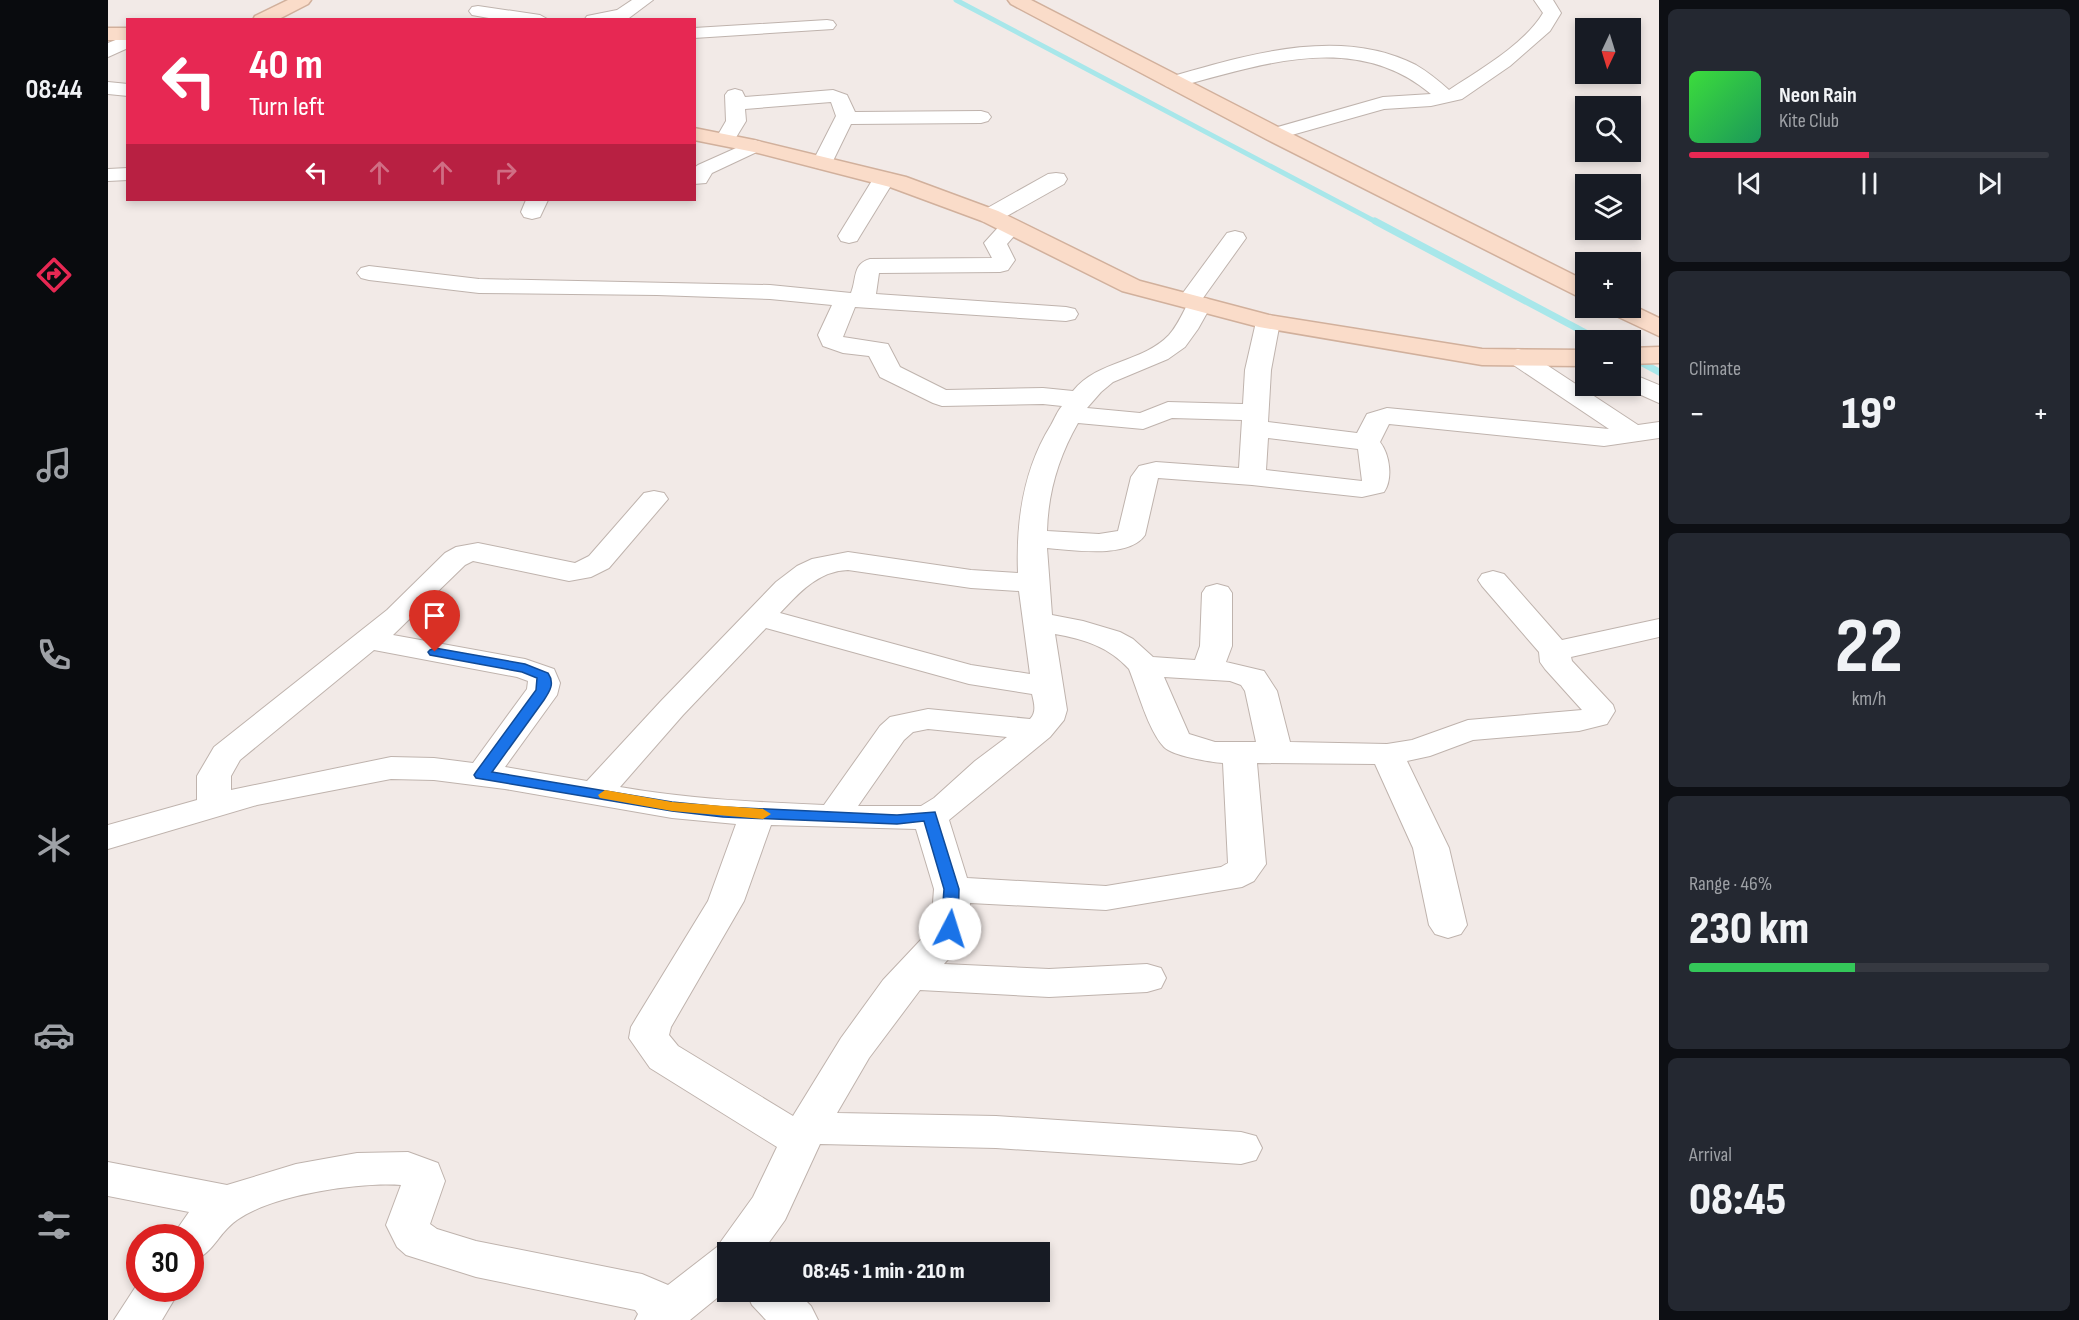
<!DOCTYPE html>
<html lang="en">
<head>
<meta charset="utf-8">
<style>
  body { margin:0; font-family:"Sofia Sans Condensed",sans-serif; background:#242831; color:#f1f3f6; height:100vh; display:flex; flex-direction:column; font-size:22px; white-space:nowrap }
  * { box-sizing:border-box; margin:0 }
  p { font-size:20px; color:#9ea1a6 }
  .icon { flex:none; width:33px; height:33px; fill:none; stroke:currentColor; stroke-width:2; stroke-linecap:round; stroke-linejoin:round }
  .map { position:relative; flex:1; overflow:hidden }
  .drawer { display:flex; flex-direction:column; gap:9px; padding:9px; background:#0d0f14; width:420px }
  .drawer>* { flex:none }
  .banner { position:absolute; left:18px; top:18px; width:570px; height:183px; border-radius:0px; box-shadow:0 3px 9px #0003; background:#e72853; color:#fff; overflow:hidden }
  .needle { width:39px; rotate:184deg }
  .buttons { position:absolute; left:1467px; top:18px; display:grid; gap:12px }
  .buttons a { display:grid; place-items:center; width:66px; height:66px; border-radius:0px; background:#171b24; box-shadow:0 3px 9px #0003; font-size:30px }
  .speed { position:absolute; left:18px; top:1224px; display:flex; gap:12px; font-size:30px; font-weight:700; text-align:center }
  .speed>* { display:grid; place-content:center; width:78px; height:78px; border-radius:50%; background:#171b24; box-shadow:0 3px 9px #0003; line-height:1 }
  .speed .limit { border:9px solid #d22; background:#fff; color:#111 }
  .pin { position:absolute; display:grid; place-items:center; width:51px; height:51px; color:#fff; margin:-62px -26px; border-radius:50% 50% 50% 0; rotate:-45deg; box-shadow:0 0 6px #0007 }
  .pin .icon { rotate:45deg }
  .me { position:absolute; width:66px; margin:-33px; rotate:5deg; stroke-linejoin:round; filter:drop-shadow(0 0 4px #0008) }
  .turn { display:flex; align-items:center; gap:21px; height:126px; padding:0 24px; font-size:27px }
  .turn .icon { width:78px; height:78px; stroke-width:2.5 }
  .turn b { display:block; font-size:42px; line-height:51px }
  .lanes { display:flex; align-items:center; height:57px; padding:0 24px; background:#0003; justify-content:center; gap:30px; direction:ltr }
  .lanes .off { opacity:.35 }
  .big { font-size:45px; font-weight:800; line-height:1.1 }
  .drawer .tile { flex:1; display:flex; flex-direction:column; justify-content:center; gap:9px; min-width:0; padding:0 21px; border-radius:9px; background:#242831 }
  .drawer .dial { align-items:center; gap:0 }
  .dial b { font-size:78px; line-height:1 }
  .song { display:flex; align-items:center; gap:18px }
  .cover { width:72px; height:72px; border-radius:9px; background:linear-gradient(135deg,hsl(120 70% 55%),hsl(150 70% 35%)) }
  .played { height:6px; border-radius:3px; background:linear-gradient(90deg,#e72853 50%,#363941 50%) }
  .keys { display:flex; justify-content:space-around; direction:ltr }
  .heat { display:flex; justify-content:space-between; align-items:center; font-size:33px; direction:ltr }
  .charge { height:9px; border-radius:4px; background:linear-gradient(90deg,#34c759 46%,#363941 0) }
  .trip { position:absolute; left:609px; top:1242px; width:333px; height:60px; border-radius:0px; background:#171b24; box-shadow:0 3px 9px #0003; font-weight:800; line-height:60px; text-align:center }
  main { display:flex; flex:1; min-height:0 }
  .tab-bar { display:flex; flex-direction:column; width:108px; justify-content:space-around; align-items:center; background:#090b0e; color:#9ea1a6 }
  .tab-bar .icon { width:42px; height:42px }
  .tab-bar .on { color:#e72853 }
  .tab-bar b { font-size:27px; color:#f1f3f6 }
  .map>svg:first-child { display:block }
</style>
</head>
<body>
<main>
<nav class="tab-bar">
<b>08:44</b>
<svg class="icon on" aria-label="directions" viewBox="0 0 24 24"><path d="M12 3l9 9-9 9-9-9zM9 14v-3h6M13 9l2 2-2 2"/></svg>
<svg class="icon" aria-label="music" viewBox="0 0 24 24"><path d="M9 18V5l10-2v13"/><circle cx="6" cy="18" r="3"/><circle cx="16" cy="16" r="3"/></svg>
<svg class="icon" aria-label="phone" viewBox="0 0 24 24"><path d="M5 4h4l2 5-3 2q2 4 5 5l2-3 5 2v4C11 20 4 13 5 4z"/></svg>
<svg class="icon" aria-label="climate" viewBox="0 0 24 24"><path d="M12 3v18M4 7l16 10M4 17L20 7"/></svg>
<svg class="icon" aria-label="car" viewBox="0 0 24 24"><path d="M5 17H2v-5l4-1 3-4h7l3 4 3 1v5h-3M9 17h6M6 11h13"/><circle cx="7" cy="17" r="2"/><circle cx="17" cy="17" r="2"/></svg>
<svg class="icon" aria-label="filters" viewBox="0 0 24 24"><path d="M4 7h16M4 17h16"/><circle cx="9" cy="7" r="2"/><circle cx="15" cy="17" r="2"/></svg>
</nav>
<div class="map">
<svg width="1551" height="1320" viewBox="0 0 1551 1320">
  <rect width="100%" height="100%" fill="#f2eae7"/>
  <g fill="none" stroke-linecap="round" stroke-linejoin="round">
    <polyline stroke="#a8e7ea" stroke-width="5" points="848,0 1270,223"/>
    <g stroke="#a8e7ea" stroke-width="7">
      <polyline points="1267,221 1491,340"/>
      <polyline points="1525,358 1551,372"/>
    </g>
    <g stroke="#bfb3ad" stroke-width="2">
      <g id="street">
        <polygon points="524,0 545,0 521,18 476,20 479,16 509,10"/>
        <path d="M1426,0H1445L1453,13L1442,31L1402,66L1354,99L1323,106L1276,109L1166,140L1159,138L1156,134L1159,130L1275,97L1323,94C1246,29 1151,66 1065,88L1058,86L1055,82L1058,78C1136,56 1231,25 1308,65C1320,72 1331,81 1341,90C1371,70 1417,44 1435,13Z"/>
        <polygon points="370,6 432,15 441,20 392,20 364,15 361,11 364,7"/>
        <polygon points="719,20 725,21 728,25 725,29 586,38 586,28"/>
        <polygon points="20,35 20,48 0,57 0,43"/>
        <polygon points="0,82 20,84 20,96 0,94"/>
        <polygon points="627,89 634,91 637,97 725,90 739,95 747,112 873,111 880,113 883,117 880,121 873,123 743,124 724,163 721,167 714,169 707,167 704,163 728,116 723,102 637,109 638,121 624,144 610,144 607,140 618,121 617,95 620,91"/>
        <polygon points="646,140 653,142 656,146 653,150 604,173 598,183 586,184 586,168 590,165"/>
        <polygon points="20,168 20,180 0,181 0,169"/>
        <polygon points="776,173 784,174 787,179 752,236 749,241 741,243 733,241 730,236 765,179 768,174"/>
        <polygon points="948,173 956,174 959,179 956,184 890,221 882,223 874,221 871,216 874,211 940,174"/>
        <polygon points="418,200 440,200 432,217 424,219 416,217 413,212"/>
        <path d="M903,220L911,222L914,227L899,244L907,260L900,270L892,272L771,273L768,294L958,307L967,309L970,314L967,319L958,321L747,307L735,337L780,344L792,367L838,390L935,388L965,391C990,360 1034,363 1061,335C1068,327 1073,317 1078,307L1073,306L1069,301L1119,233L1127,231L1135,233L1138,238L1095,298L1100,299L1104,304L1090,329L1077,347L1060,359L1005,382L993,392L979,408L1032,413L1060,402L1135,404L1137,370L1148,322L1151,317L1160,315L1169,317L1172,322L1163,370L1160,422L1249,433L1259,414L1279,408L1501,429L1401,362L1397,357L1401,352L1410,349L1419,352L1530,425L1551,422V438L1496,446L1281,424L1272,442C1282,455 1285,479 1276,492L1254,497L1144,485L1050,478L1037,535C1021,559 965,550 939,548L944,615L975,621L1012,632L1025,639L1045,657L1087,660L1092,646L1094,593L1098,587L1109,584L1120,587L1124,593V646L1118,662L1156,671L1169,691L1182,742L1279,744L1304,740L1360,720L1474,710L1437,669L1432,662L1431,652L1374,586L1370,580L1374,574L1385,571L1396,574L1454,640L1551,619V637L1463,657L1464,661L1505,705L1507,711L1499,724L1471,731L1365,740L1322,756L1299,761L1341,848L1359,925L1353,934L1340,938L1327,934L1321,925L1305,848L1267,764L1149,763L1158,864L1146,881L1134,887L998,910L862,903C860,934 857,941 836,964L941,969L1039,964L1053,968L1058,978L1053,988L1039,992L941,997L812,990L761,1058L729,1113L888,1116L1133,1132L1148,1136L1154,1148L1148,1160L1133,1164L888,1148L712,1144L677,1220L654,1252H620V1289L582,1320H527L530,1314L527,1310L368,1277L298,1255L289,1247L278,1225L293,1185C250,1182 164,1195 129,1220C108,1235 107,1253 82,1262V1238H63L81,1212L0,1196V1162L119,1185L188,1164L249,1153L300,1152L330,1163L337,1181L322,1224L329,1229L368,1241L534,1274L560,1285L609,1247L645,1197L669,1147L542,1068L521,1038L523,1027L529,1017L600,901L628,824L564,818L397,789L326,780L283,779L149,805L0,849V825L89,800V776L106,747L279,610L337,553L348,547L370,543L467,563L481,556L536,493L546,491L556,493L560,499L501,568L483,577L461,581L365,561L357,565L285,635L417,659L446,669L452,683L449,695L397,767L479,781L553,701L668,582L689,566L704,559L740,552L863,570L910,573C908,521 915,470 943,425C947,418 949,412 954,406L935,404L834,406L825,403L772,377L761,356L735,353L715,346L710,335L724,305L662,299L549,295L371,293L261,280L253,278L249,273L253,268L261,266L371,279L662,285L743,293C749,279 744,264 762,259L884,258L876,243L895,222ZM1064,418L1134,420L1131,468L1048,462L1031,466L1023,477L1010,531L991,534L939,531C940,492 951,456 970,423L1035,429ZM1160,438L1250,449L1254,481L1158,470ZM740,570L863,588L911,591L922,674L863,665L672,613C691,593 710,571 740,570ZM658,628L861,684L924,694C926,703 929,712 922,719L820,709L782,717L772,726L716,805C647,802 580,799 512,787L575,715ZM947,634C976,639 1001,647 1021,669C1030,691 1040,730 1056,747C1065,756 1102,762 1115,763L1120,863L1113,867L998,886L859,878L841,820L942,737L956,720L959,710ZM266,650L409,677L420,681L419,689L365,763L326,758L283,757L123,790V776L132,760ZM1056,677L1122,681L1133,685L1137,691L1148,742H1107L1081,734ZM820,729L899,737L867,761L826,798L813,806H750L796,740L805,732ZM663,825L808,829L826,889L823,929L775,980L733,1038L685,1116L570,1046L561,1035L563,1027L636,901Z"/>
        <polygon points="1522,373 1551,385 1551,403 1513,386 1522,386"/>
        <polygon points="32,1280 32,1288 73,1288 54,1320 6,1320"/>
        <polygon points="638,1292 689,1292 703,1306 710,1320 658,1320 644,1305"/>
      </g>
    </g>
    <g stroke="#d1b09c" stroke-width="3">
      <g id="secondary">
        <polygon points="180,0 203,0 200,4 169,20 145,20 147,16"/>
        <polygon points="900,0 923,0 1174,129 1478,281 1478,298 1469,296 1158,139 903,4"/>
        <rect x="0" y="28" width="20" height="12"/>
        <polygon points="586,128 646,140 798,177 890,211 1032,281 1161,315 1374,349 1478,350 1478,366 1374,365 1151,327 1014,291 874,221 782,187 646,152 586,140"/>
        <polygon points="1522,304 1551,318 1551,336 1502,313 1498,308 1522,308"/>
        <polygon points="1551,347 1551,363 1522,364 1522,348"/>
      </g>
    </g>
    <use href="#street" fill="#fff" fill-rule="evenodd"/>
    <use href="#secondary" fill="#fadcc9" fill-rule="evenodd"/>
  </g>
  <path fill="#1a73e8" stroke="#114b97" stroke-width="1.5" d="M327,648L417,664L440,673C447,683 442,691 436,700L384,772L564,802L615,807L789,815L827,812L851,889L850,929L847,933H836L833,929L836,889L816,821L789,824L615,817L564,811L368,778L366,775L368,772L428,690L429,678L414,672L322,655L320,652L322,650Z"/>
  <polygon fill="#f59e0b" points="497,790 564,802 655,809 663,814 655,819 564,811 492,798 490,795"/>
</svg>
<div class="buttons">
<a><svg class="needle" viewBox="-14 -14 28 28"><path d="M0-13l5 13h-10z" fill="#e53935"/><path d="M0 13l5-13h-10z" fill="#9ea1a6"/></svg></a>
<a><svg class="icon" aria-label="search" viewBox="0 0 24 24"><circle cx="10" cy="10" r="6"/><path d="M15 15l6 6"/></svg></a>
<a><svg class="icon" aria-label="layers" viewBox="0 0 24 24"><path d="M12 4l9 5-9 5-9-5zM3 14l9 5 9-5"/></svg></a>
<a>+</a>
<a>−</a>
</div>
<div class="speed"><div class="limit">30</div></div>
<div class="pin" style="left:327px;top:652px;background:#d93025"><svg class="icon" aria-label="arrive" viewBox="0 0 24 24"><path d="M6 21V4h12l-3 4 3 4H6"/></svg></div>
<svg class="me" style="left:842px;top:929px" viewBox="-20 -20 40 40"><circle r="19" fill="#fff"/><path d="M0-13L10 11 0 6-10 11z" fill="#1a73e8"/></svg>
<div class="trip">08:45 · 1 min · 210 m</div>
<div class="banner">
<div class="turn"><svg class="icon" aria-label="left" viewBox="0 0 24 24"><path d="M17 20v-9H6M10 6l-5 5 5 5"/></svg><div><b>40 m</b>Turn left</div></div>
<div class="lanes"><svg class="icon" aria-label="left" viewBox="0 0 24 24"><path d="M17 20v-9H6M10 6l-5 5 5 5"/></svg><svg class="icon off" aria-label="ahead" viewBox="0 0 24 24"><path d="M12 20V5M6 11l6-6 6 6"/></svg><svg class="icon off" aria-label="ahead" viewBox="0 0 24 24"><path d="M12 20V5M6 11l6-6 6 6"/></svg><svg class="icon off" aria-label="right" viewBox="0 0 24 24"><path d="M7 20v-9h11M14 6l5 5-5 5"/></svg></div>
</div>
</div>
<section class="drawer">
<div class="tile">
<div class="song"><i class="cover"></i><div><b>Neon Rain</b><p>Kite Club</p></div></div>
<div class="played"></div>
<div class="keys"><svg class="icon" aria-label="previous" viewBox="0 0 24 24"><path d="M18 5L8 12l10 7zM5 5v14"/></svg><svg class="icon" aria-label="pause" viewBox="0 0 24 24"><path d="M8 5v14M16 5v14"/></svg><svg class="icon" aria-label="next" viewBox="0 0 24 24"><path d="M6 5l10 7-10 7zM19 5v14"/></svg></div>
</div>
<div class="tile"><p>Climate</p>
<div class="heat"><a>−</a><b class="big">19°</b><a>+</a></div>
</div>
<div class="tile dial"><b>22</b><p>km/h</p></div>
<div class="tile"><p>Range · 46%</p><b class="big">230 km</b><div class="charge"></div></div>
<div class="tile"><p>Arrival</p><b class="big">08:45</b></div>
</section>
</main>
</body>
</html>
